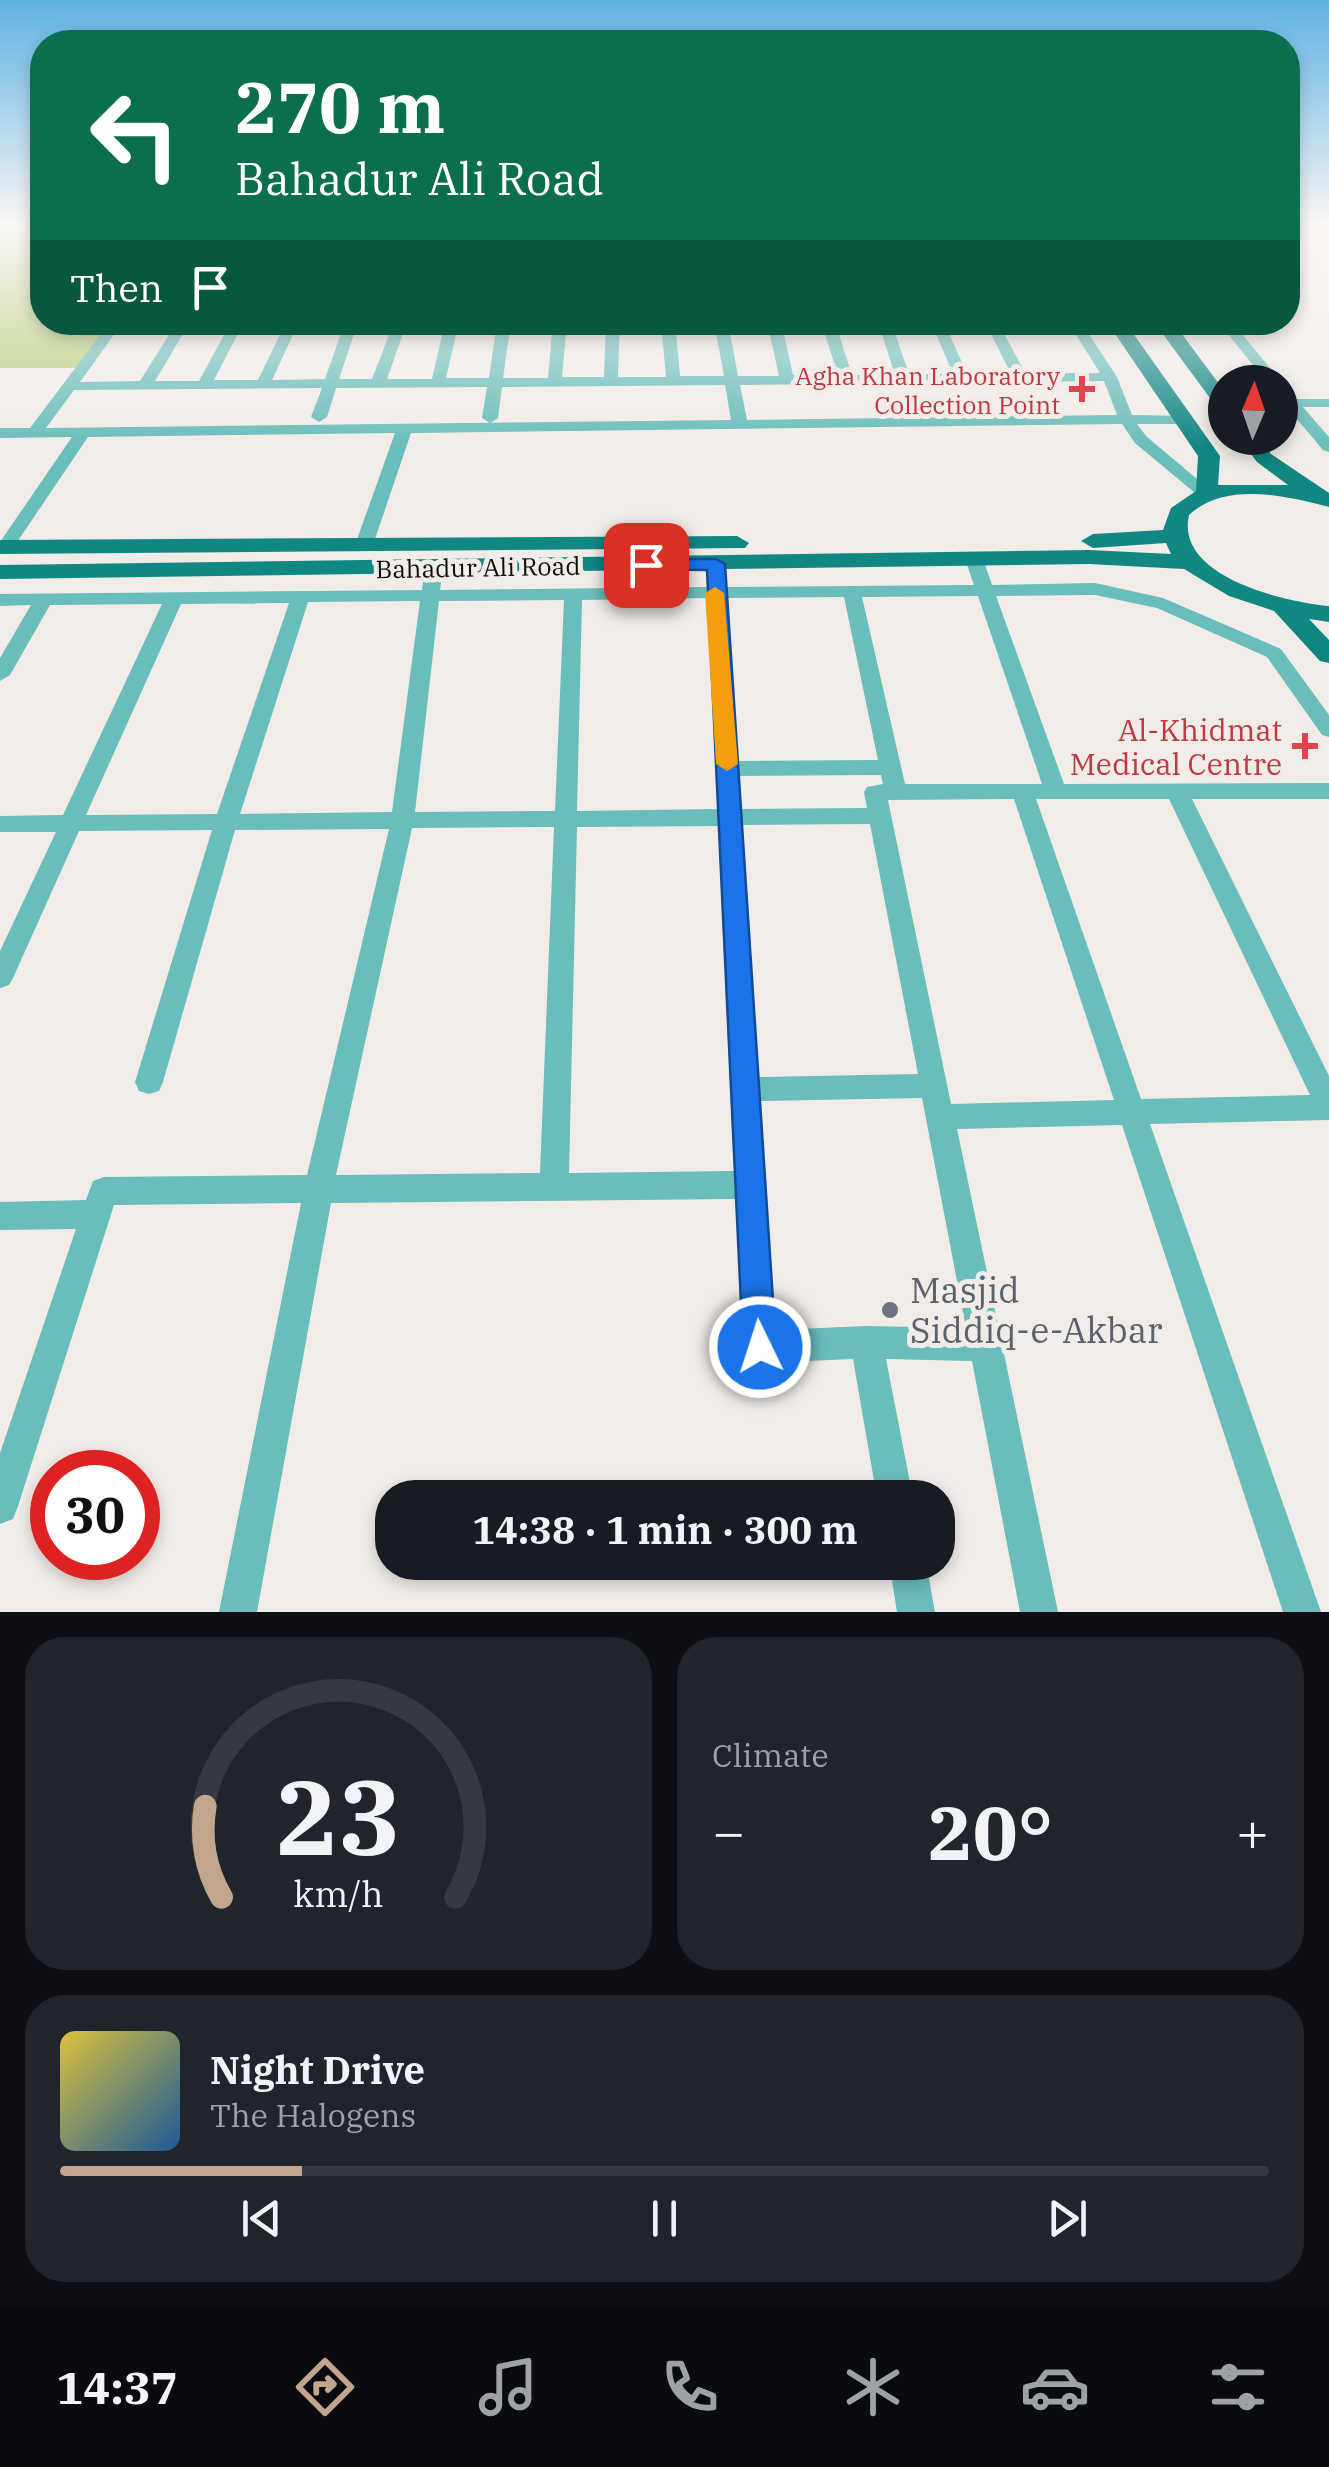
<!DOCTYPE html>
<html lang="en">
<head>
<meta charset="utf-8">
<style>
  body { margin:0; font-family:"IBM Plex Serif",serif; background:#20242c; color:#f1f3f6; height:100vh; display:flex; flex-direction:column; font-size:38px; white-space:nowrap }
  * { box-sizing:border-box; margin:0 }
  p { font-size:32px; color:#9ea1a6 }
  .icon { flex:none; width:55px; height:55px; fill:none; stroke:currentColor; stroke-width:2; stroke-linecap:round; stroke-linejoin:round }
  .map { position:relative; height:1612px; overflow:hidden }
  .panel { display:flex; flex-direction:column; gap:25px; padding:25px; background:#0d0f14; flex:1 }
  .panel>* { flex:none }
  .hud { position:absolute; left:30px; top:30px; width:1270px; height:305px; border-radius:40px; box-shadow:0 5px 15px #0003; background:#0b6e4f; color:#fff; overflow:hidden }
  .needle { width:65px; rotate:2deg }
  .tools { position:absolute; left:1208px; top:365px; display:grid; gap:20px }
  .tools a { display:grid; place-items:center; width:90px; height:90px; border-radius:50%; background:#171b24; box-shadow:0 5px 15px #0003; font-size:50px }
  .speed { position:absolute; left:30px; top:1450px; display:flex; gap:20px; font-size:50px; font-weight:700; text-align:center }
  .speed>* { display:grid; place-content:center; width:130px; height:130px; border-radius:50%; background:#171b24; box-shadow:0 5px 15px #0003; line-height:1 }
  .speed .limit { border:15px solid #d22; background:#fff; color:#111 }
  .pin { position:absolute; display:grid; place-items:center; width:85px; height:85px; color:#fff; margin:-42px; border-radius:20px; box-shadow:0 5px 15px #0006 }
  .me { position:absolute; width:110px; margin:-55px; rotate:356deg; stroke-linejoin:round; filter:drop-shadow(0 0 8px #0008) }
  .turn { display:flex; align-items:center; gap:35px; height:210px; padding:0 40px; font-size:45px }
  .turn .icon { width:130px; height:130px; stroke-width:2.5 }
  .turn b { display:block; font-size:70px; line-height:85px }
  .then { display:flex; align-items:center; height:95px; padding:0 40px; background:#0003; gap:20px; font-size:38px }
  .big { font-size:75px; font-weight:700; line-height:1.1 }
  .panel .card { flex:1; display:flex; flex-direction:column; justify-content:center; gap:15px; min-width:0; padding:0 35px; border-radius:40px; background:#20242c }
  .panel .dial { align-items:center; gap:0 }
  .dial svg { height:260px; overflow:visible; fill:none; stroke:#363941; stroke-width:7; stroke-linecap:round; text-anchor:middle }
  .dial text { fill:#f1f3f6; stroke:none }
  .song { display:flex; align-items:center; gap:30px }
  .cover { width:120px; height:120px; border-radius:15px; background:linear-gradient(135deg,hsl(50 70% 55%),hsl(210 70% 35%)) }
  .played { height:10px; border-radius:5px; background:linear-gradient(90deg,#c1a58c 20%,#363941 20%) }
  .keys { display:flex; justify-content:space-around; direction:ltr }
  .heat { display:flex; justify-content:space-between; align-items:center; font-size:55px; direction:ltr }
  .panel .tiles { flex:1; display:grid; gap:25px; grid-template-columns:1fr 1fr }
  .card:last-child { grid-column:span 2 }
  .trip { position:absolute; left:375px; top:1480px; width:580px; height:100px; border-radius:40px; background:#171b24; box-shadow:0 5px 15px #0003; font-weight:700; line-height:100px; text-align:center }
  .dock { display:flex; height:160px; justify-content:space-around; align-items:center; background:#090b0e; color:#9ea1a6 }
  .dock .icon { width:70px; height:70px }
  .dock .active { color:#c1a58c }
  .dock b { font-size:45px; color:#f1f3f6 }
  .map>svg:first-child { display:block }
</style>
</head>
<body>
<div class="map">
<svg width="1329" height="1612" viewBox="0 0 1329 1612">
  <rect width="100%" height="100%" fill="#f2ece8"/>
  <polygon fill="#b6ce79" points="0,225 42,225 42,322 117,323 83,368 0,368"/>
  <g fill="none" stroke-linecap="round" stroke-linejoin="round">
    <g fill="#69bdba" fill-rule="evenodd">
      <rect x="0" y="222" width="42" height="6"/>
      <path d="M110,322H123L80,382L140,381L177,322H190L155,381H199L231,322H244L214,380H258L286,322H299L272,380L325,379L345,322H358L339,379H372L394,322H407L387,379H432L445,322H459L446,378H489L497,322H511L503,378H548L553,322H567L562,377H604L606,322H620L618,377H666L661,322H675L680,376H724L714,322H728L738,376H779L767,322H781L793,375H838L821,322H835L852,375H895L878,322H891L909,374H953L931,322H944L967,374H1011L985,322H998L1025,373H1100L1068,322H1081L1117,377L1132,415L1188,416L1191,419L1183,424H1137L1147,437L1215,494L1213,498H1201L1135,443L1122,424L411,433L373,545L364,550L355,545L395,433L88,437L11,551H0V542L72,437L0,438V428H30ZM1104,381L1117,415L747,420L740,385ZM725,385L731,420L46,428L74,390L322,388L311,417L319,422L327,417L336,388L487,387L482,418L490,423L498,418L502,387Z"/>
      <polygon points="1218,322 1232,322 1279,379 1281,382 1280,384 1267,382"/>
      <polygon points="1280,386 1295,399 1329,399 1329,407 1303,407 1329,437 1329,452 1323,450 1280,399"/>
      <path d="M974,554L983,559L992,585L1095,583L1163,598L1281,649L1329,715V737L1322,735L1267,657L1157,608L1095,595L996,596L1064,784L1329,783V799H1192L1329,1076V1120L1150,1124L1321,1612H1283L1122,1125L957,1129L1058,1612H1020L972,1361L886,1359L913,1498H877L853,1359L760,1363L748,1359L744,1347L735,1199L331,1203L257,1612H219L301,1203L114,1205L18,1506L13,1519L0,1524V1453L76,1229L0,1230V1202L86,1200L93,1181L104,1177L307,1175L389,829L235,830L163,1082L159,1091L149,1094L139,1091L135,1082L212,830L79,831L13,978L9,985L0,988V951L56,832H0V816L63,815L162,604L50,605L10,675L0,681V658L31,605L0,606V594L422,590L425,567L434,562L443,567L440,590L708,587L707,564L716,559L725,564L726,587L974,585L965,559ZM978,596L1042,784H905L862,597ZM844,597L878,760L737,761L727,598ZM709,598L718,809L577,811L582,600ZM564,600L555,811L415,812L439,601ZM420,601L392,812L240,814L308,602ZM289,603L217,814L86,815L181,604ZM881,775L883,784L867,787L864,792L867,808L740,809L738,776ZM1014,799L1114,1100L951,1104L888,800ZM1036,799H1169L1310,1095L1141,1099ZM870,824L918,1074L757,1077L741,825ZM718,826L734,1171L569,1173L577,827ZM554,827L540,1173L336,1175L412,828ZM922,1098L966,1328L866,1326L775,1330L759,1101Z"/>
      <polygon points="889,1562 926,1562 935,1612 897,1612"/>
    </g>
    <g fill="#118784" fill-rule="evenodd">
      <path d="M1107,322H1125L1220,456L1218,485H1288L1257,462L1239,438H1259L1271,454L1329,493V507C1286,496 1225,481 1189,515C1175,576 1280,601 1329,606V622L1309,619L1329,640V663L1320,661L1274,611L1229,596L1184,569L1089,564L0,579V565L1089,550L1171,554L1166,543L1093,548L1081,541L1093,534L1163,530L1171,508L1196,491L1198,456Z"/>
      <polygon points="1154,322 1173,322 1225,392 1225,411 1218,409"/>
      <polygon points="737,536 749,543 745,548 0,554 0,540"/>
    </g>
  </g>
  <linearGradient id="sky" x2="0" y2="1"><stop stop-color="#5fb2e3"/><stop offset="0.5" stop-color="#f9f6f5"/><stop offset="1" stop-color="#f9f6f5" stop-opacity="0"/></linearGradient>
  <rect width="1329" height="448" fill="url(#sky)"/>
  <polygon fill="#1a73e8" stroke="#114b97" stroke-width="2.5" points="646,559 716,559 725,564 776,1347 771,1359 760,1364 748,1359 743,1347 707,570 639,569 636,565"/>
  <polygon fill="#f59e0b" points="715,587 724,593 738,764 727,771 716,764 705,593"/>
  <g fill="#e0444e" stroke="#f2ece8" stroke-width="4">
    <path d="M1077 374h10v10h10v10h-10v10h-10v-10h-10v-10h10z"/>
    <path d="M1300 731h10v10h10v10h-10v10h-10v-10h-10v-10h10z"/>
  </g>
  <circle fill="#6b7280" stroke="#f2ece8" stroke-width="4" cx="890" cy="1310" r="10"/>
  <g text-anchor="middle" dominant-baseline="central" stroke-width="10" stroke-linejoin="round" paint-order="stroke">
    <g font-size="25" fill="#be3a42" stroke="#f2ece8" text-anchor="end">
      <text x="1060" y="375">Agha Khan Laboratory<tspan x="1060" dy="29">Collection Point</tspan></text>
    </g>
    <g font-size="25" fill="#110f0d" stroke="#f2ece8">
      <text transform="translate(478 567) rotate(-1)">Bahadur Ali Road</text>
    </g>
    <g font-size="30" fill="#be3a42" stroke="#f2ece8" text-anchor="end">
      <text x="1282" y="729">Al-Khidmat<tspan x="1282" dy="34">Medical Centre</tspan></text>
    </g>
    <g font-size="35" fill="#5b616d" stroke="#f2ece8" text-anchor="start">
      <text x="910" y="1290">Masjid<tspan x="910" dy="40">Siddiq-e-Akbar</tspan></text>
    </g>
  </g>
</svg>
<div class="tools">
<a><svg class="needle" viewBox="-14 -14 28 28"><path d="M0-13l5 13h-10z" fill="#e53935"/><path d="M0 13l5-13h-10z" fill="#9ea1a6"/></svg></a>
</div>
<div class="speed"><div class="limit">30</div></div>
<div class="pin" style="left:646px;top:565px;background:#d93025"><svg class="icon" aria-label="arrive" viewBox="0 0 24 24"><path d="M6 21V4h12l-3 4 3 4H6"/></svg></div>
<svg class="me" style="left:760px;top:1347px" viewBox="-20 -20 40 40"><circle r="17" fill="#1a73e8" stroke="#fff" stroke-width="3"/><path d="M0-11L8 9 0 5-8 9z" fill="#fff"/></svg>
<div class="trip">14:38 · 1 min · 300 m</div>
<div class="hud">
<div class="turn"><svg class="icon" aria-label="left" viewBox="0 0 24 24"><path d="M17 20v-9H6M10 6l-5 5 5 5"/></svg><div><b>270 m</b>Bahadur Ali Road</div></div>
<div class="then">Then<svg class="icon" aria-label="arrive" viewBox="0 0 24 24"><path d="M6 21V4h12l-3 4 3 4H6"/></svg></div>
</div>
</div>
<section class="panel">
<div class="tiles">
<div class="card dial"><svg viewBox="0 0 100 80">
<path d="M14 69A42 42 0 1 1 86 69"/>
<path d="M14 69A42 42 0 0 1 9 41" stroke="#c1a58c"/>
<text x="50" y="56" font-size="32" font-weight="700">23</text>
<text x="50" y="72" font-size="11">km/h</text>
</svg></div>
<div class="card"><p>Climate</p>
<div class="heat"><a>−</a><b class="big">20°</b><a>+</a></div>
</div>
<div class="card">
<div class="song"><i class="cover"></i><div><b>Night Drive</b><p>The Halogens</p></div></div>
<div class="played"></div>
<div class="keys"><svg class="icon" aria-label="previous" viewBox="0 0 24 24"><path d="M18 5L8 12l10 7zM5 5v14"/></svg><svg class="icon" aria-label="pause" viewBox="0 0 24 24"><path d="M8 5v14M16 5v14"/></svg><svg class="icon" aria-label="next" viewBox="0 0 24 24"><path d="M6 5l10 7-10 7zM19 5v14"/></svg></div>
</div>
</div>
</section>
<nav class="dock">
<b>14:37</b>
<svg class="icon active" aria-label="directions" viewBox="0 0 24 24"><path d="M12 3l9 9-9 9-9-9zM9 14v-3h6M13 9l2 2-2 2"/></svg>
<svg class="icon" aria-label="music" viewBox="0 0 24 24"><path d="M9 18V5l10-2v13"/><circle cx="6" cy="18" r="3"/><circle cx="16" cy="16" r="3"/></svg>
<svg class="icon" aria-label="phone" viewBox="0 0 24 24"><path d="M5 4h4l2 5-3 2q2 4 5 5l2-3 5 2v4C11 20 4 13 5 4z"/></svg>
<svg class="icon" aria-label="climate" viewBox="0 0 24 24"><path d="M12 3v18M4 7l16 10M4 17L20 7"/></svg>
<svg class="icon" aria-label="car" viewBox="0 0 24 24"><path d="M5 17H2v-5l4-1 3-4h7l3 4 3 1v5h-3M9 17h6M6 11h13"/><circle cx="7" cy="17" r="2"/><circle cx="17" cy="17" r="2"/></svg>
<svg class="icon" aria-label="filters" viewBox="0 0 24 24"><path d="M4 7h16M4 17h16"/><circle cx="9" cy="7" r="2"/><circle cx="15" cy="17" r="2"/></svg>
</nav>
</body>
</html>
